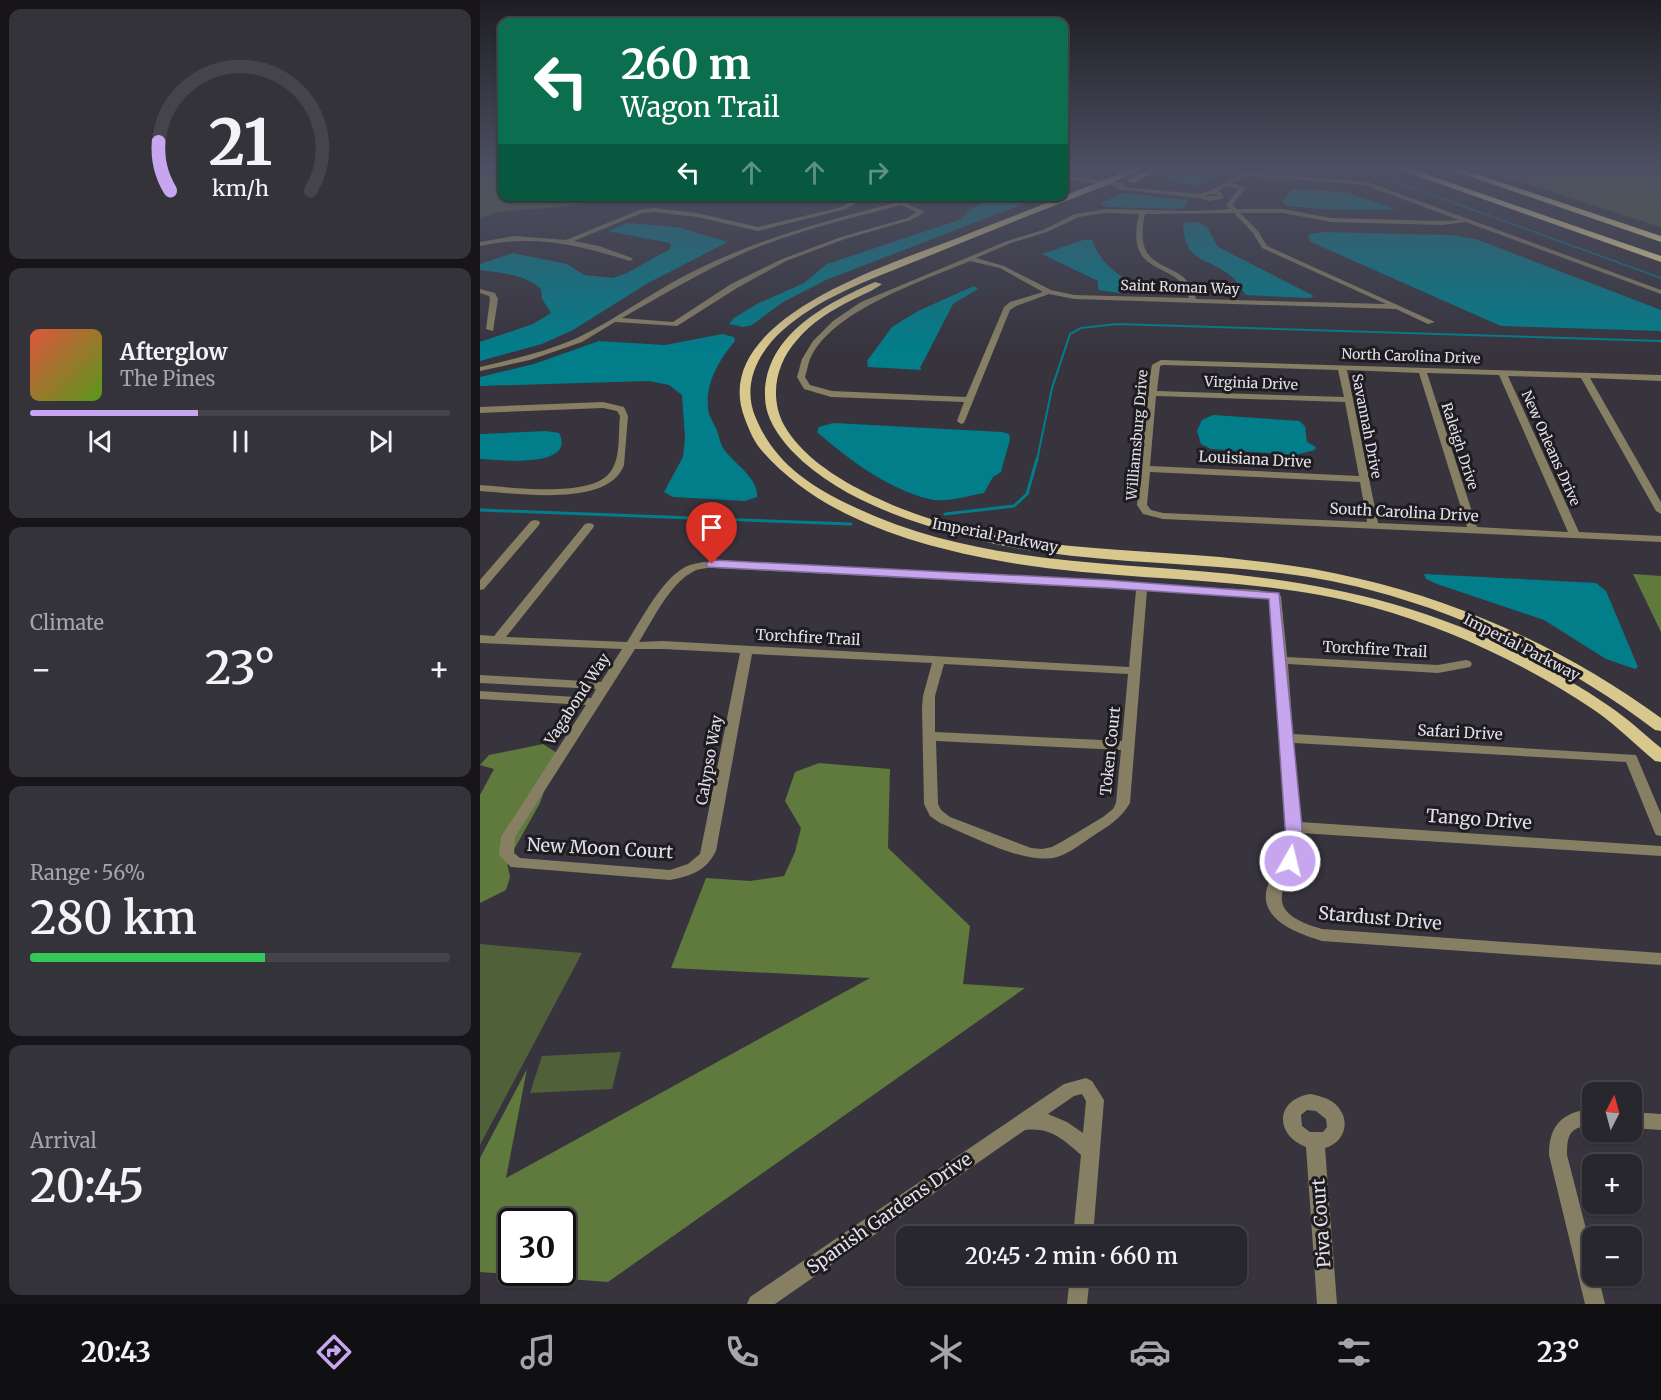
<!DOCTYPE html>
<html lang="en">
<head>
<meta charset="utf-8">
<style>
  body { margin:0; font-family:Merriweather,serif; background:#35333a; color:#f1f3f6; height:100vh; display:flex; flex-direction:column; font-size:22px; white-space:nowrap }
  * { box-sizing:border-box; margin:0 }
  p { font-size:20px; color:#a5a5aa }
  .icon { flex:none; width:33px; height:33px; fill:none; stroke:currentColor; stroke-width:2; stroke-linecap:round; stroke-linejoin:round }
  .map { position:relative; flex:1; overflow:hidden }
  .sheet { display:flex; flex-direction:column; gap:9px; padding:9px; background:#171519; width:480px }
  .sheet>* { flex:none }
  .guide { position:absolute; left:18px; top:18px; width:570px; height:183px; border-radius:12px; box-shadow:0 2px 4px #0004,0 0 0 2px #45444a; background:#0b6e4f; color:#fff; overflow:hidden }
  .needle { width:39px; rotate:6deg }
  .buttons { position:absolute; left:1102px; top:1082px; display:grid; gap:12px }
  .buttons a { display:grid; place-items:center; width:60px; height:60px; border-radius:12px; background:#29272e; box-shadow:0 2px 4px #0004,0 0 0 2px #45444a; font-size:30px }
  .speed { position:absolute; left:18px; top:1208px; display:flex; gap:12px; font-size:30px; font-weight:700; text-align:center }
  .speed>* { display:grid; place-content:center; width:78px; height:78px; border-radius:50%; background:#29272e; box-shadow:0 2px 4px #0004,0 0 0 2px #45444a; line-height:1 }
  .speed .limit { border:3px solid #111; border-radius:9px; background:#fff; color:#111 }
  .pin { position:absolute; display:grid; place-items:center; width:51px; height:51px; color:#fff; margin:-62px -26px; border-radius:50% 50% 50% 0; rotate:-45deg; box-shadow:0 0 6px #0007 }
  .pin .icon { rotate:45deg }
  .me { position:absolute; width:66px; margin:-33px; rotate:8deg; stroke-linejoin:round; filter:drop-shadow(0 0 4px #0008) }
  .turn { display:flex; align-items:center; gap:21px; height:126px; padding:0 24px; font-size:27px }
  .turn .icon { width:78px; height:78px; stroke-width:2.5 }
  .turn b { display:block; font-size:42px; line-height:51px }
  .lanes { display:flex; align-items:center; height:57px; padding:0 24px; background:#0003; justify-content:center; gap:30px; direction:ltr }
  .lanes .off { opacity:.35 }
  .big { font-size:45px; font-weight:600; line-height:1.1 }
  .sheet .card { flex:1; display:flex; flex-direction:column; justify-content:center; gap:9px; min-width:0; padding:0 21px; border-radius:12px; background:#35333a }
  .sheet .dial { align-items:center; gap:0 }
  .dial svg { height:156px; overflow:visible; fill:none; stroke:#45444a; stroke-width:7; stroke-linecap:round; text-anchor:middle }
  .dial text { fill:#f1f3f6; stroke:none }
  .song { display:flex; align-items:center; gap:18px }
  .cover { width:72px; height:72px; border-radius:9px; background:linear-gradient(135deg,hsl(10 70% 55%),hsl(90 70% 35%)) }
  .played { height:6px; border-radius:3px; background:linear-gradient(90deg,#c7a6ef 40%,#45444a 40%) }
  .keys { display:flex; justify-content:space-around; direction:ltr }
  .heat { display:flex; justify-content:space-between; align-items:center; font-size:33px; direction:ltr }
  .charge { height:9px; border-radius:4px; background:linear-gradient(90deg,#34c759 56%,#45444a 0) }
  .trip { position:absolute; left:416px; top:1226px; width:351px; height:60px; border-radius:12px; background:#29272e; box-shadow:0 2px 4px #0004,0 0 0 2px #45444a; font-weight:600; line-height:60px; text-align:center }
  .menu { display:flex; height:96px; justify-content:space-around; align-items:center; background:#101012; color:#a5a5aa }
  .menu .icon { width:42px; height:42px }
  .menu .current { color:#c7a6ef }
  .menu b { font-size:27px; color:#f1f3f6 }
  main { display:flex; flex:1; min-height:0 }
  .map>svg:first-child { display:block }
</style>
</head>
<body>
<main>
<section class="sheet">
<div class="card dial"><svg viewBox="0 0 100 80">
<path d="M14 69A42 42 0 1 1 86 69"/>
<path d="M14 69A42 42 0 0 1 8 44" stroke="#c7a6ef"/>
<text x="50" y="56" font-size="32" font-weight="700">21</text>
<text x="50" y="72" font-size="11">km/h</text>
</svg></div>
<div class="card">
<div class="song"><i class="cover"></i><div><b>Afterglow</b><p>The Pines</p></div></div>
<div class="played"></div>
<div class="keys"><svg class="icon" aria-label="previous" viewBox="0 0 24 24"><path d="M18 5L8 12l10 7zM5 5v14"/></svg><svg class="icon" aria-label="pause" viewBox="0 0 24 24"><path d="M8 5v14M16 5v14"/></svg><svg class="icon" aria-label="next" viewBox="0 0 24 24"><path d="M6 5l10 7-10 7zM19 5v14"/></svg></div>
</div>
<div class="card"><p>Climate</p>
<div class="heat"><a>−</a><b class="big">23°</b><a>+</a></div>
</div>
<div class="card"><p>Range · 56%</p><b class="big">280 km</b><div class="charge"></div></div>
<div class="card"><p>Arrival</p><b class="big">20:45</b></div>
</section>
<div class="map">
<svg width="1181" height="1304" viewBox="0 0 1181 1304">
  <rect width="100%" height="100%" fill="#37343e"/>
  <g fill="#50613a">
    <polygon points="997,168 1181,168 1181,227"/>
    <path d="M0,177H22V196L338,197C321,209 164,198 132,199C110,199 90,207 68,208C46,210 20,209 0,218Z"/>
    <polygon points="0,944 102,953 0,1145"/>
    <polygon points="141,1052 132,1089 50,1093 62,1056"/>
  </g>
  <g fill="#607a3d" fill-rule="evenodd">
    <polygon points="1153,574 1181,576 1181,632"/>
    <polygon points="63,744 77,753 60,803 27,862 30,877 26,890 0,903 0,795 14,769 0,765 9,755"/>
    <path d="M339,763L410,769L408,848L490,926L483,984L545,988L128,1282L0,1272V1158L47,1069L26,1178L390,978L191,968L226,878L270,881L304,876L315,852L321,828L305,801L315,772ZM32,1221H82V1272H32Z"/>
  </g>
  <g fill="#027d8a">
    <polygon points="701,168 748,168 718,186 685,180"/>
    <polygon points="812,189 865,192 913,208 913,210 857,210 807,206 802,202"/>
    <polygon points="644,193 706,200 708,202 705,207 700,209 627,207 620,203"/>
    <path d="M524,196L561,197L346,280L303,302L272,325L263,327L249,324L254,318L277,304L324,283L347,264L482,219C488,206 511,201 524,196Z"/>
    <path d="M719,222L727,227L738,247L834,296L830,298L766,295C760,288 758,282 751,276C726,256 705,264 703,223Z"/>
    <path d="M147,223L197,227L248,242L168,283L93,330L62,344L0,361V342L53,324L71,313L62,299L61,289C45,274 21,273 0,270V264L33,253L87,264L104,275L133,278L147,273L190,249L191,245L190,243L128,231Z"/>
    <polygon points="844,232 971,235 996,239 1181,310 1181,331 1021,326 831,242 828,237 830,234"/>
    <path d="M603,240H612C622,267 639,275 662,289L660,292L640,293L618,290V281L562,254Z"/>
    <polygon points="494,286 498,289 473,304 440,368 442,370 388,367 387,361 412,327 438,311"/>
    <path d="M242,334L254,337L255,341C238,361 223,387 229,414C231,420 235,425 237,431C239,436 240,443 243,448C253,463 279,478 277,497L265,501L193,497L184,492L203,457L205,438L202,395L189,385L169,381L0,386V377L54,364L119,341L185,345Z"/>
    <polygon points="733,415 819,421 825,426 827,442 836,447 835,450 815,455 731,449 721,444 717,431 722,420"/>
    <path d="M353,423L522,432L529,434L530,439L521,472L513,477L504,493C488,496 465,503 449,499C408,489 368,459 337,432L339,427Z"/>
    <path d="M66,431L79,433C97,469 17,460 0,459V434Z"/>
    <polygon points="944,574 1116,583 1126,591 1158,667 1155,669 1126,659 1064,620 957,584 946,579"/>
  </g>
  <g fill="none" stroke-linecap="round" stroke-linejoin="round">
    <polyline stroke="#027d8a" stroke-width="1.5" points="878,168 1181,278"/>
    <polyline stroke="#027d8a" stroke-width="2" points="557,460 572,388 590,334 601,328 637,324 1181,341"/>
    <g stroke="#027d8a" stroke-width="3">
      <polyline points="0,510 371,524"/>
      <polyline points="465,514 534,506 547,494 557,459"/>
    </g>
    <g fill="#877f63" fill-rule="evenodd">
      <polygon points="0,168 22,168 22,169 0,171"/>
      <path d="M764,172L888,182L1181,290V294L986,222L962,225L851,222L803,213H760L778,231L787,246L955,322L948,324L916,309L594,299L569,294L536,306L530,310L484,423L481,424L477,421L484,402L351,397L324,389L317,377L322,359L333,341L353,321L381,302L527,241L563,230L595,214L625,209L713,211L750,209L746,205L759,189L747,186L738,191L741,192L744,198L729,201L718,198L636,189L634,186L718,194L731,190ZM765,176L885,185L979,220L962,221L851,218L803,209H757L752,205L766,188L752,183ZM730,194L737,195L738,196H725ZM625,213L659,214C643,282 701,258 709,298L594,295L571,290L524,266L496,258L531,243L567,232L599,217ZM754,213L773,233L782,248L906,304L716,299C707,254 650,281 665,214ZM490,261L520,268L563,292L530,302L524,307L486,397L352,391L330,385L325,377C327,371 328,364 330,359C352,310 443,281 490,261Z"/>
      <path d="M378,196L411,197L422,201L440,196H452L427,204L445,212L431,220L365,239L306,261L257,288L197,326L135,322L102,342L50,360L0,371V367C32,359 66,352 97,338C139,318 177,288 220,268C282,238 348,220 415,203L383,199L366,209L278,231L217,217L174,212L162,213L94,241L119,246L152,258L153,259L150,261C100,245 53,234 0,246V242L35,236L86,240L159,210L174,208L217,213L278,227L362,207ZM421,205L437,212L427,218L361,237L302,259L251,284L193,322L142,318C190,291 237,262 289,243C332,227 376,217 421,205Z"/>
      <polygon points="0,289 15,293 18,299 13,331 6,329 10,299 9,296 0,293"/>
      <path d="M681,360L1181,375V381L1110,378L1181,502V514L1176,511L1101,378L1028,376L1099,532L1181,536V542L683,519L663,514L657,505L670,376L672,365ZM683,365L858,370L864,397L677,391L680,366ZM867,370L939,373L987,527L898,523ZM947,373L1019,375L1088,532L997,527ZM676,396L865,402L879,476L670,466ZM670,472L880,482L887,522L683,513L671,510L667,505Z"/>
      <path d="M123,402L144,407L148,416L144,465C129,508 36,493 0,491V485C30,487 113,499 131,471C141,457 138,433 140,416L137,411L123,408L0,413V407Z"/>
      <polygon points="55,520 59,521 60,523 59,525 4,589 0,590 0,580 51,521"/>
      <path d="M109,523L113,524L114,526L113,528L26,637L147,642C162,619 184,574 210,565C222,561 235,561 248,562L778,590L799,594L801,596L807,657L958,665L986,660L990,661L992,664L990,667L958,673L808,664L813,734L1156,755L1181,814V836L1176,835L1174,831L1146,762L814,743L820,822L1181,846V856L821,833C824,876 764,907 842,929L1181,953V965L842,941C819,934 778,920 787,888C792,871 803,857 807,840L792,616L790,598L778,596L667,590L650,803C641,819 628,826 613,836C602,843 590,853 577,857C546,866 490,835 460,823L450,816L444,804L442,708L443,696L452,663L272,654L236,851C226,871 211,876 190,880L31,867L19,855L21,837L106,705L0,699V691L111,698L116,689L0,683V675L121,682L142,649L0,643V635L14,636L105,524ZM234,568L656,590L649,667L183,641L159,642C172,621 190,584 211,573C218,568 226,568 234,568ZM155,649H183L260,653L220,854L208,864L190,870L40,858L34,853L35,837ZM464,664L648,674L642,741L455,732V696ZM456,741L641,750L636,803L633,809L623,817L583,841L572,847L562,849L551,848L470,817L461,810L458,804Z"/>
      <path d="M606,1078L612,1081L624,1100L613,1236H593L601,1155C583,1139 570,1127 545,1130L295,1304H267L270,1297L584,1084ZM602,1094L606,1101L603,1133L587,1122L568,1114L594,1096Z"/>
      <path d="M831,1094C839,1096 848,1098 854,1103C872,1118 866,1142 845,1148L857,1304H837L826,1147C794,1135 795,1099 831,1094ZM827,1110L836,1111L846,1119L847,1127L843,1132H830L822,1126L821,1115Z"/>
      <path d="M1104,1110H1113V1126C1090,1126 1087,1134 1087,1155L1113,1256V1275H1118L1125,1304H1105L1069,1155C1069,1130 1078,1115 1104,1110Z"/>
      <polygon points="1152,1112 1181,1114 1181,1130 1152,1128"/>
      <polygon points="590,1275 610,1275 607,1304 587,1304"/>
    </g>
    <polygon fill="#877f63" fill-rule="evenodd" points="584,175 643,183 646,185 643,187 584,179"/>
    <g fill="#d8c88d" fill-rule="evenodd">
      <path d="M653,168H663C638,182 608,192 581,203C527,224 474,246 421,267C379,284 337,300 303,330C278,352 262,384 275,416C293,461 328,485 370,505C492,564 620,561 751,574C806,580 860,589 913,604C988,625 1064,662 1129,706C1147,718 1164,734 1181,748V762L1175,761C1156,745 1138,727 1117,712C1049,666 972,629 892,607C772,574 648,583 526,562C440,547 342,519 283,452C274,442 270,432 265,419C225,317 419,262 485,235C542,213 597,191 653,168Z"/>
      <polygon points="672,168 681,168 654,183 647,181"/>
      <path d="M395,282L402,284C394,290 382,295 372,300C352,310 332,322 317,340C296,363 289,397 304,425C320,453 349,473 377,488C493,550 613,546 740,557C785,562 831,567 876,578C986,603 1090,652 1181,718V731L1175,730C1090,666 994,617 890,590C782,561 672,568 562,552C516,546 471,534 427,519C386,504 344,484 313,452C299,437 285,418 285,396C284,335 347,303 395,282Z"/>
    </g>
    <g fill="#f8e59e" fill-rule="evenodd">
      <polygon points="915,168 928,168 1181,256 1181,262"/>
      <polygon points="965,168 978,168 1181,236 1181,242"/>
    </g>
  </g>
  <linearGradient id="sky" x2="0" y2="1"><stop stop-color="#1e1d22"/><stop offset="0.48" stop-color="#4d5063"/><stop offset="1" stop-color="#4d5063" stop-opacity="0"/></linearGradient>
  <rect width="1181" height="351" fill="url(#sky)"/>
  <path fill="#c7a6ef" stroke="#816c9b" stroke-width="1.5" d="M232,560L628,580L799,593L822,827C822,840 822,853 815,865H804L801,861L806,840L805,827L789,599L628,588L228,567L226,564Z"/>
  <g text-anchor="middle" dominant-baseline="central" stroke-width="6" stroke-linejoin="round" paint-order="stroke">
    <g font-size="14" fill="#e2e1e7" stroke="#1e1c21">
      <text transform="translate(700 287) rotate(2)">Saint Roman Way</text>
      <text transform="translate(931 356) rotate(2)">North Carolina Drive</text>
      <text transform="translate(771 383) rotate(2)">Virginia Drive</text>
      <text transform="translate(887 426) rotate(79)">Savannah Drive</text>
      <text transform="translate(657 435) rotate(-85)">Williamsburg Drive</text>
      <text transform="translate(980 446) rotate(72)">Raleigh Drive</text>
      <text transform="translate(1071 448) rotate(66)">New Orleans Drive</text>
    </g>
    <g font-size="15" fill="#e2e1e7" stroke="#1e1c21">
      <text transform="translate(775 459) rotate(3)">Louisiana Drive</text>
      <text transform="translate(924 512) rotate(3)">South Carolina Drive</text>
      <text transform="translate(515 535) rotate(11)">Imperial Parkway</text>
      <text transform="translate(328 637) rotate(3)">Torchfire Trail</text>
      <text transform="translate(1042 647) rotate(27)">Imperial Parkway</text>
      <text transform="translate(895 649) rotate(3)">Torchfire Trail</text>
      <text transform="translate(97 699) rotate(-57)">Vagabond Way</text>
      <text transform="translate(980 732) rotate(3)">Safari Drive</text>
      <text transform="translate(630 751) rotate(-84)">Token Court</text>
      <text transform="translate(229 760) rotate(-80)">Calypso Way</text>
    </g>
    <g font-size="18" fill="#e2e1e7" stroke="#1e1c21">
      <text transform="translate(999 819) rotate(4)">Tango Drive</text>
      <text transform="translate(120 848) rotate(3)">New Moon Court</text>
      <text transform="translate(900 918) rotate(5)">Stardust Drive</text>
      <text transform="translate(409 1213) rotate(-35)">Spanish Gardens Drive</text>
      <text transform="translate(841 1223) rotate(-94)">Piva Court</text>
    </g>
  </g>
</svg>
<div class="buttons">
<a><svg class="needle" viewBox="-14 -14 28 28"><path d="M0-13l5 13h-10z" fill="#e53935"/><path d="M0 13l5-13h-10z" fill="#a5a5aa"/></svg></a>
<a>+</a>
<a>−</a>
</div>
<div class="speed"><div class="limit">30</div></div>
<div class="pin" style="left:232px;top:564px;background:#d93025"><svg class="icon" aria-label="arrive" viewBox="0 0 24 24"><path d="M6 21V4h12l-3 4 3 4H6"/></svg></div>
<svg class="me" style="left:810px;top:861px" viewBox="-20 -20 40 40"><circle r="17" fill="#c7a6ef" stroke="#fff" stroke-width="3"/><path d="M0-11L8 9 0 5-8 9z" fill="#fff"/></svg>
<div class="trip">20:45 · 2 min · 660 m</div>
<div class="guide">
<div class="turn"><svg class="icon" aria-label="left" viewBox="0 0 24 24"><path d="M17 20v-9H6M10 6l-5 5 5 5"/></svg><div><b>260 m</b>Wagon Trail</div></div>
<div class="lanes"><svg class="icon" aria-label="left" viewBox="0 0 24 24"><path d="M17 20v-9H6M10 6l-5 5 5 5"/></svg><svg class="icon off" aria-label="ahead" viewBox="0 0 24 24"><path d="M12 20V5M6 11l6-6 6 6"/></svg><svg class="icon off" aria-label="ahead" viewBox="0 0 24 24"><path d="M12 20V5M6 11l6-6 6 6"/></svg><svg class="icon off" aria-label="right" viewBox="0 0 24 24"><path d="M7 20v-9h11M14 6l5 5-5 5"/></svg></div>
</div>
</div>
</main>
<nav class="menu">
<b>20:43</b>
<svg class="icon current" aria-label="directions" viewBox="0 0 24 24"><path d="M12 3l9 9-9 9-9-9zM9 14v-3h6M13 9l2 2-2 2"/></svg>
<svg class="icon" aria-label="music" viewBox="0 0 24 24"><path d="M9 18V5l10-2v13"/><circle cx="6" cy="18" r="3"/><circle cx="16" cy="16" r="3"/></svg>
<svg class="icon" aria-label="phone" viewBox="0 0 24 24"><path d="M5 4h4l2 5-3 2q2 4 5 5l2-3 5 2v4C11 20 4 13 5 4z"/></svg>
<svg class="icon" aria-label="climate" viewBox="0 0 24 24"><path d="M12 3v18M4 7l16 10M4 17L20 7"/></svg>
<svg class="icon" aria-label="car" viewBox="0 0 24 24"><path d="M5 17H2v-5l4-1 3-4h7l3 4 3 1v5h-3M9 17h6M6 11h13"/><circle cx="7" cy="17" r="2"/><circle cx="17" cy="17" r="2"/></svg>
<svg class="icon" aria-label="filters" viewBox="0 0 24 24"><path d="M4 7h16M4 17h16"/><circle cx="9" cy="7" r="2"/><circle cx="15" cy="17" r="2"/></svg>
<b>23°</b>
</nav>
</body>
</html>
